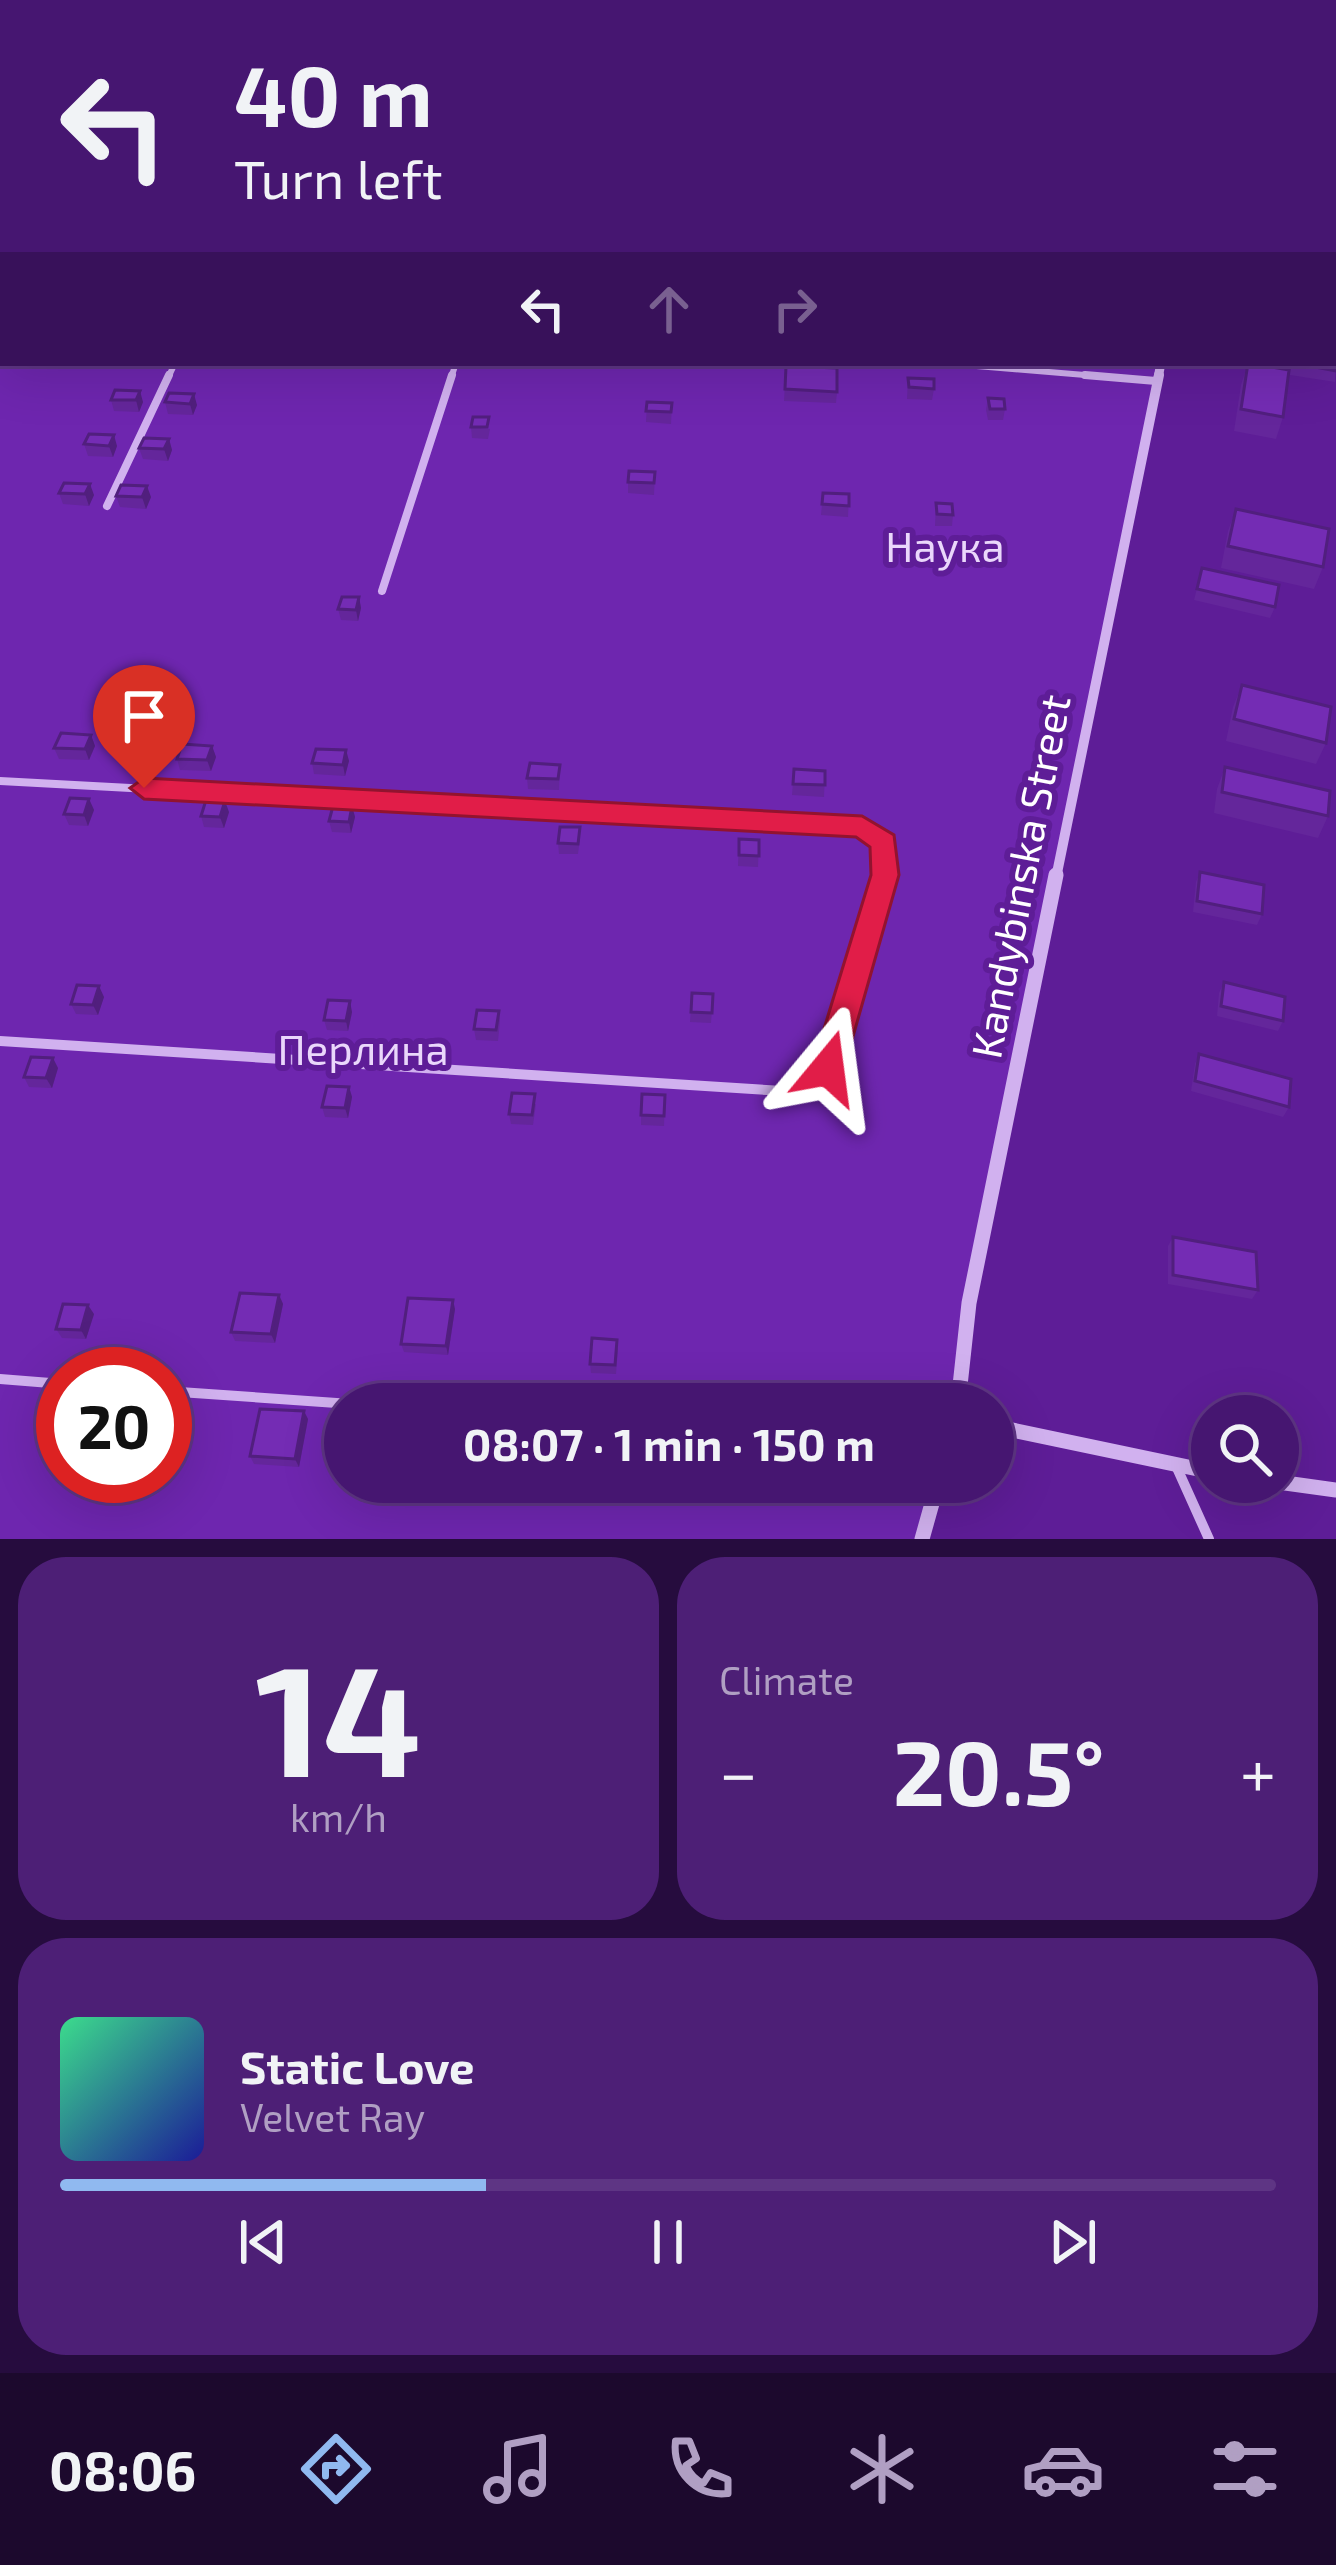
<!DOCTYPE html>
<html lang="en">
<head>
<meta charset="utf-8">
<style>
  body { margin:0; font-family:"Exo 2",sans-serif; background:#4d1f76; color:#f1f3f6; height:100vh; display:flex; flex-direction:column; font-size:45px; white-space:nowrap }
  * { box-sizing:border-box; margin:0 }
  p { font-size:39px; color:#b09fc3 }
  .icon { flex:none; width:66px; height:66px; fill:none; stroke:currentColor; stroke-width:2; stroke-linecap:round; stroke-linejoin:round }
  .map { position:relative; height:1539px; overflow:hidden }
  .side { display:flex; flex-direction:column; gap:18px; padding:18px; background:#260c3e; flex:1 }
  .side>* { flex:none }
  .guide { position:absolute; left:0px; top:0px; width:1338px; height:366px; box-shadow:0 12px 48px #0002,0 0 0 3px #5e3584; background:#461671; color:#f1f3f6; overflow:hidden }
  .controls { position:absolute; left:1191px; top:1395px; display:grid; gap:24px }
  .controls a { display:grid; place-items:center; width:108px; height:108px; border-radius:50%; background:#461671; box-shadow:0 12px 48px #0002,0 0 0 3px #5e3584; font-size:60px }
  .speed { position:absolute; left:36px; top:1347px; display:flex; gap:24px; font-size:60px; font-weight:700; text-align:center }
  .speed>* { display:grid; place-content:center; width:156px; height:156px; border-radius:50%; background:#461671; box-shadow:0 12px 48px #0002,0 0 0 3px #5e3584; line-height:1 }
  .speed .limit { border:18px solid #d22; background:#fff; color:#111 }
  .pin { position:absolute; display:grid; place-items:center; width:102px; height:102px; color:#fff; margin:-123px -51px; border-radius:50% 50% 50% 0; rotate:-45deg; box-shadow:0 0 12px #0007 }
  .pin .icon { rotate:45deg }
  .me { position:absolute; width:132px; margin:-66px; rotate:16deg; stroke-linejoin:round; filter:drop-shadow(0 0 9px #0008) }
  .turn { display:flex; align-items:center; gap:42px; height:252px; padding:0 36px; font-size:54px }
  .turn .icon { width:156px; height:156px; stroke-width:2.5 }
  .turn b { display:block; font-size:84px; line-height:102px }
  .lanes { display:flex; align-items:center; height:114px; padding:0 36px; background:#0003; justify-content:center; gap:60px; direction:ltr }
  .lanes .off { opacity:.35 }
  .big { font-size:90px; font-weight:700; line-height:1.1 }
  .side .widget { flex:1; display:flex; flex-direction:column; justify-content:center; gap:18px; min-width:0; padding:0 42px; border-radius:48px; background:#4d1f76 }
  .side .dial { align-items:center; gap:0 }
  .dial b { font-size:156px; line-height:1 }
  .song { display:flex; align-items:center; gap:36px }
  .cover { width:144px; height:144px; border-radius:18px; background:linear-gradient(135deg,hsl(150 70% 55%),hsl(240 70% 35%)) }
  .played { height:12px; border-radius:6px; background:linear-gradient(90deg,#90b9f0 35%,#5e3584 35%) }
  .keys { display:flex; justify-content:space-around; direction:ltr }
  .heat { display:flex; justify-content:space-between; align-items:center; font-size:66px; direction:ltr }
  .side .tiles { flex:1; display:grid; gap:18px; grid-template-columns:1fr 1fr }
  .widget:last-child { grid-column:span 2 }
  .trip { position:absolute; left:324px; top:1383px; width:690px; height:120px; border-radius:60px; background:#461671; box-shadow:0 12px 48px #0002,0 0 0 3px #5e3584; font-weight:700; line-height:120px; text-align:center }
  .tabs { display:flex; height:192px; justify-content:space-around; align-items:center; background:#1c092d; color:#b09fc3 }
  .tabs .icon { width:84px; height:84px }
  .tabs .active { color:#90b9f0 }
  .tabs b { font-size:54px; color:#f1f3f6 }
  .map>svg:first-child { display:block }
</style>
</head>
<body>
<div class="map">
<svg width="1336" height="1539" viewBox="0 0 1336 1539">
  <rect width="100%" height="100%" fill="#5e1d97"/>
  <path fill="#6e26af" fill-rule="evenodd" d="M0,0H1235L3,3V363H1161L969,1303L958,1404H345V1482H938L922,1539H0ZM63,1374H165V1476H63Z"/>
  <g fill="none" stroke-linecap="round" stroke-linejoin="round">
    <g stroke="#d1b1ef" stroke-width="6">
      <polyline points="1144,0 1187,3"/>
      <polyline points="941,363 1121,378"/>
      <polyline points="168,378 175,363"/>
      <polyline points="451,378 456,363"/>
    </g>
    <g stroke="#d1b1ef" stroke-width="8">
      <polyline points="1085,375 1156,381"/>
      <polyline points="107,506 169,375"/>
      <polyline points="382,591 452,375"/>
      <polyline points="0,781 862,827 884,842 884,878"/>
    </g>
    <g stroke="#d1b1ef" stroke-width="10">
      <polyline points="0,1041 783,1091 828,1068 885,875"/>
      <polyline points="0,1379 63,1384"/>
      <polyline points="165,1391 351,1404"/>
      <polyline points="1177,1468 1209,1539"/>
    </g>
    <polyline stroke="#d1b1ef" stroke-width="9" points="1158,378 1161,363"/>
    <polyline stroke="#d1b1ef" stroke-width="10" points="1056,878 1159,375"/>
    <g stroke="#d1b1ef" stroke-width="15">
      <polyline points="958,1404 969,1303 1056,875"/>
      <polyline points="993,1426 1212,1472"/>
      <polyline points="1278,1482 1336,1490"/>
      <polyline points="922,1539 938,1482"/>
    </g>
  </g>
  <g fill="#64269b">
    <rect x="1077" y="0" width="61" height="3"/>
    <polygon points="1336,0 1336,3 1304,1 1304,0"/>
    <polygon points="1336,353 1335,382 1290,375 1291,363 1335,363"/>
    <polygon points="1248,363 1283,417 1276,439 1234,431 1241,385"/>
    <polygon points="786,366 837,392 836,403 784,401"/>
    <polygon points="908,378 934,389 932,400 907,399"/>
    <polygon points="115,390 143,402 139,412 114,411 111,400"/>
    <polygon points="988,398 1005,409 1003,420 988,420 986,410"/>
    <polygon points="165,402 197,405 193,415 168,414"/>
    <polygon points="647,402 672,403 671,424 646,422"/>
    <polygon points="471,427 490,429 488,439 472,438"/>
    <polygon points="169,439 172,450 168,461 143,459 139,448"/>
    <polygon points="84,444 117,446 113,457 88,456"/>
    <polygon points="655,472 654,495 628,493 628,482"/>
    <polygon points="59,493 94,495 89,506 63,504"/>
    <polygon points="823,493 849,494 848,517 821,515"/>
    <polygon points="116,496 151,497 146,509 120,507"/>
    <polygon points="936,503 953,515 952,526 935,526"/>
    <polygon points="1236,509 1323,567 1314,589 1221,568 1228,531"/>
    <polygon points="1202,568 1275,607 1270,618 1194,600"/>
    <polygon points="359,597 361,608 358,621 341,620 338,609"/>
    <polygon points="1242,685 1326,743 1316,764 1226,741 1233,707"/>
    <polygon points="91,735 95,746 89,760 59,759 54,748"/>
    <polygon points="212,746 216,757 211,771 180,770 177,759"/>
    <polygon points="346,750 349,761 345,776 314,774 312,763"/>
    <polygon points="560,765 559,790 528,789 527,778"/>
    <polygon points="1225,767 1328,816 1318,838 1214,813 1217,789"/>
    <polygon points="794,769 825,771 824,797 792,795"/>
    <polygon points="89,799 94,810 88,826 69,825 64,814"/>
    <polygon points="352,806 355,817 351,833 332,832 329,821"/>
    <polygon points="229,812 224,828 204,827 201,816"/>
    <polygon points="580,838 578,854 559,854 558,843"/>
    <polygon points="739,839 759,840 758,867 738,866"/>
    <polygon points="1200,872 1262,914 1257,925 1193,912 1196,882"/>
    <polygon points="1224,982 1283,1021 1278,1031 1217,1016 1219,993"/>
    <polygon points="692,993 713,994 711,1023 690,1022"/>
    <polygon points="104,997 98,1015 76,1014 71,1004"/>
    <polygon points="499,1011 500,1021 498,1041 476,1040 474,1029"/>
    <polygon points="352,1012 348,1031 327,1030 324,1020"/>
    <polygon points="1199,1054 1289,1107 1283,1117 1191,1091 1195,1064"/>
    <polygon points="58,1068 52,1088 29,1087 24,1077"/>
    <polygon points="349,1087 352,1097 348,1118 325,1117 322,1107"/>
    <polygon points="665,1095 664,1126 641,1125 641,1115"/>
    <polygon points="536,1104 533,1125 511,1124 509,1114"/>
    <polygon points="1173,1237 1258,1290 1252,1299 1168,1284 1168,1246"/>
    <polygon points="279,1295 283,1304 275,1343 235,1341 231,1332"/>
    <polygon points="455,1309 448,1355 404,1352 401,1344"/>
    <polygon points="94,1314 86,1339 62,1338 56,1329"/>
    <polygon points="618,1348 616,1374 591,1373 590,1364"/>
    <polygon points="308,1419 299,1467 254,1464 250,1456"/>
    <polygon points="688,1482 742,1482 742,1492 688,1489"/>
  </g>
  <g fill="#511f7e">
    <polygon points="140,391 143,402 139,412 136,400"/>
    <polygon points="194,394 197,405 193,415 190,404"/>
    <polygon points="114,435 117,446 113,457 109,446"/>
    <polygon points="169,439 172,450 168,461 164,449"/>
    <polygon points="90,484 94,495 89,506 85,494"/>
    <polygon points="147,486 151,497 146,509 142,497"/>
    <polygon points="359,597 361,608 358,621 356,610"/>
    <polygon points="91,735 95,746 89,760 85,749"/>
    <polygon points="212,746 216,757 211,771 207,760"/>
    <polygon points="346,750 349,761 345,776 343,765"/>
    <polygon points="89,799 94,810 88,826 84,815"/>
    <polygon points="225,801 229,812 224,828 220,817"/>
    <polygon points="352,806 355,817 351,833 349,822"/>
    <polygon points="99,986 104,997 98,1015 93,1005"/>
    <polygon points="350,1001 352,1012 348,1031 346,1021"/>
    <polygon points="53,1058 58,1068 52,1088 46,1078"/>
    <polygon points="349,1087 352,1097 348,1118 345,1108"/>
    <polygon points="279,1295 283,1304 275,1343 271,1334"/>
    <polygon points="453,1300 455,1309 448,1355 446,1346"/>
    <polygon points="88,1305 94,1314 86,1339 81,1330"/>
    <polygon points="304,1411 308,1419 299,1467 295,1459"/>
  </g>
  <g fill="#742cb4" stroke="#511f7e" stroke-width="3">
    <polygon points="1101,0 1138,0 1138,3"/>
    <polygon points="1335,352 1336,371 1294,363 1335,363"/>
    <polygon points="1248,363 1289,370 1283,417 1241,409"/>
    <polygon points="786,366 837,368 837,392 785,389"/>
    <polygon points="908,378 934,379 934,389 909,387"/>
    <polygon points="115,390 140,391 136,400 111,400"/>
    <polygon points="169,393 194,394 190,404 165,402"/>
    <polygon points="988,398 1004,399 1005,409 990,409"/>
    <polygon points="647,402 672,403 671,412 646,411"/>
    <polygon points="473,417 489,417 487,427 471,427"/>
    <polygon points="89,434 114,435 109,446 84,444"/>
    <polygon points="144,438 169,439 164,449 139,448"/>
    <polygon points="629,471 655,472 654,483 628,482"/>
    <polygon points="64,483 90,484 85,494 59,493"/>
    <polygon points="121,485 147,486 142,497 116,496"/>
    <polygon points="823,493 849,494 849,506 822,504"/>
    <polygon points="936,503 952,504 953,515 937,514"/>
    <polygon points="1236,509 1329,529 1323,567 1228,546"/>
    <polygon points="1202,568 1279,585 1275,607 1197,589"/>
    <polygon points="342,597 359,597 356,610 338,609"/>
    <polygon points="1242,685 1331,707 1326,743 1234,719"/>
    <polygon points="61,733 91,735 85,749 54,748"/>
    <polygon points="182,744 212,746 207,760 177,759"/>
    <polygon points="316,749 346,750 343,765 312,763"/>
    <polygon points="530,763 560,765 558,779 527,778"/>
    <polygon points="1225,767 1330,791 1328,816 1222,792"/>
    <polygon points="794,769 825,771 825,785 793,784"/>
    <polygon points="70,798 89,799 84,815 64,814"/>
    <polygon points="206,800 225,801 220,817 201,816"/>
    <polygon points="333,806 352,806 349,822 329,821"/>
    <polygon points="560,827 580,827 578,844 558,843"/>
    <polygon points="739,839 759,840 759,856 739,855"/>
    <polygon points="1200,872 1264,885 1262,914 1197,901"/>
    <polygon points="1224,982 1285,997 1283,1021 1221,1006"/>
    <polygon points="77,985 99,986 93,1005 71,1004"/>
    <polygon points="692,993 713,994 712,1013 691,1012"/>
    <polygon points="328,1000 350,1001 346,1021 324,1020"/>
    <polygon points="477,1010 499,1011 496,1030 474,1029"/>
    <polygon points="1199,1054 1291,1079 1289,1107 1195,1081"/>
    <polygon points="31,1057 53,1058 46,1078 24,1077"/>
    <polygon points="327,1086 349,1087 345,1108 322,1107"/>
    <polygon points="512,1093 535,1094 532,1115 509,1114"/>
    <polygon points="642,1094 665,1095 664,1116 641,1115"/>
    <polygon points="1173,1237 1256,1252 1258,1290 1173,1275"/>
    <polygon points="240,1293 279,1295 271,1334 231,1332"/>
    <polygon points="408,1298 453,1300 446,1346 401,1344"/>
    <polygon points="63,1304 88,1305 81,1330 56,1329"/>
    <polygon points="592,1338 617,1340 615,1365 590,1364"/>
    <polygon points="260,1409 304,1411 295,1459 250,1456"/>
  </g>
  <polygon fill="#e11d48" stroke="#92132f" stroke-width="3" points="144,778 862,816 894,835 899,875 844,1068 839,1078 828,1082 817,1078 812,1068 871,875 870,847 856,837 144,799 130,788"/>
  <g text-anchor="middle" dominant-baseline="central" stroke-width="12" stroke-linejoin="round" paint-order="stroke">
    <g font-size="42" fill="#ead7fb" stroke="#5e1d97">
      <text x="945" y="545">Наука</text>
      <text x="363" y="1048">Перлина</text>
    </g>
    <g font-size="42" fill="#fff" stroke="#5e1d97">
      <text transform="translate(1019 876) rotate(-79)">Kandybinska Street</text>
    </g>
  </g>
</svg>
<div class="controls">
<a><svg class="icon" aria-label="search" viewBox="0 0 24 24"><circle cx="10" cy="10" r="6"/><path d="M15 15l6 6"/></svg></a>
</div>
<div class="speed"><div class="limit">20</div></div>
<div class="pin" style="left:144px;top:788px;background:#d93025"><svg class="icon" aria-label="arrive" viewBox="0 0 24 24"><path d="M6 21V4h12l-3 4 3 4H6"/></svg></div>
<svg class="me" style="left:828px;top:1068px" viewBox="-20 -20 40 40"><path d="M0-17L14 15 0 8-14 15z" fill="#e11d48" stroke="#fff" stroke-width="4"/></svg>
<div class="trip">08:07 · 1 min · 150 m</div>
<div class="guide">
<div class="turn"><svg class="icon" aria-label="left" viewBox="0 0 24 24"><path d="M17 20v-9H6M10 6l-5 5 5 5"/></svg><div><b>40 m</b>Turn left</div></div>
<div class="lanes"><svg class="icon" aria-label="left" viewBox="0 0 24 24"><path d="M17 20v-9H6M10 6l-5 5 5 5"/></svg><svg class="icon off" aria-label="ahead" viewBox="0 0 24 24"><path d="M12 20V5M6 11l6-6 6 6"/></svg><svg class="icon off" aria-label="right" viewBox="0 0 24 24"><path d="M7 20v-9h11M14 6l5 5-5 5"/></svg></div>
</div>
</div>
<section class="side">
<div class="tiles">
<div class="widget dial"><b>14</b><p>km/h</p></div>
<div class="widget"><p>Climate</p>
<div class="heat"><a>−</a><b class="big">20.5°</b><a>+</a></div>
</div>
<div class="widget">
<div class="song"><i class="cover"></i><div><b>Static Love</b><p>Velvet Ray</p></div></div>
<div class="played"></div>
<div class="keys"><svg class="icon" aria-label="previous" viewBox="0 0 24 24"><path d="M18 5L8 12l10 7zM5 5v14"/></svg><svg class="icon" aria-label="pause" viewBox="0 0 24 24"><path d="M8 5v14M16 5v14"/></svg><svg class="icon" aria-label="next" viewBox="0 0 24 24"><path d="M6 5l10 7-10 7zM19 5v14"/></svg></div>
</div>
</div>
</section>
<nav class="tabs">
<b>08:06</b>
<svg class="icon active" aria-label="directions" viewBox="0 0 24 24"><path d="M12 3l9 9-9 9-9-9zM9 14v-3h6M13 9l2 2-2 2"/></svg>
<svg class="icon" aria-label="music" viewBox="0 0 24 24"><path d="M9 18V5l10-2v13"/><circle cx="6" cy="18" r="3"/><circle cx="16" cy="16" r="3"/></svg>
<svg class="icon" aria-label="phone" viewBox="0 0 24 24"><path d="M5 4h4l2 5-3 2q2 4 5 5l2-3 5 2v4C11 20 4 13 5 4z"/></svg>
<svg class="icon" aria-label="climate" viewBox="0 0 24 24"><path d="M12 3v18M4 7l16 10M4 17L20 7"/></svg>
<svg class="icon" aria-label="car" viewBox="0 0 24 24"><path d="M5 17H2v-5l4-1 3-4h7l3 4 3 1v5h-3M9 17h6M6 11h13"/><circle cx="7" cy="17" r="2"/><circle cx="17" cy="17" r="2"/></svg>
<svg class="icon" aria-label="filters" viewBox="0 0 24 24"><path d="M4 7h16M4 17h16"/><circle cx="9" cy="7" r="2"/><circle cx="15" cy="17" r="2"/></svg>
</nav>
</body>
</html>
